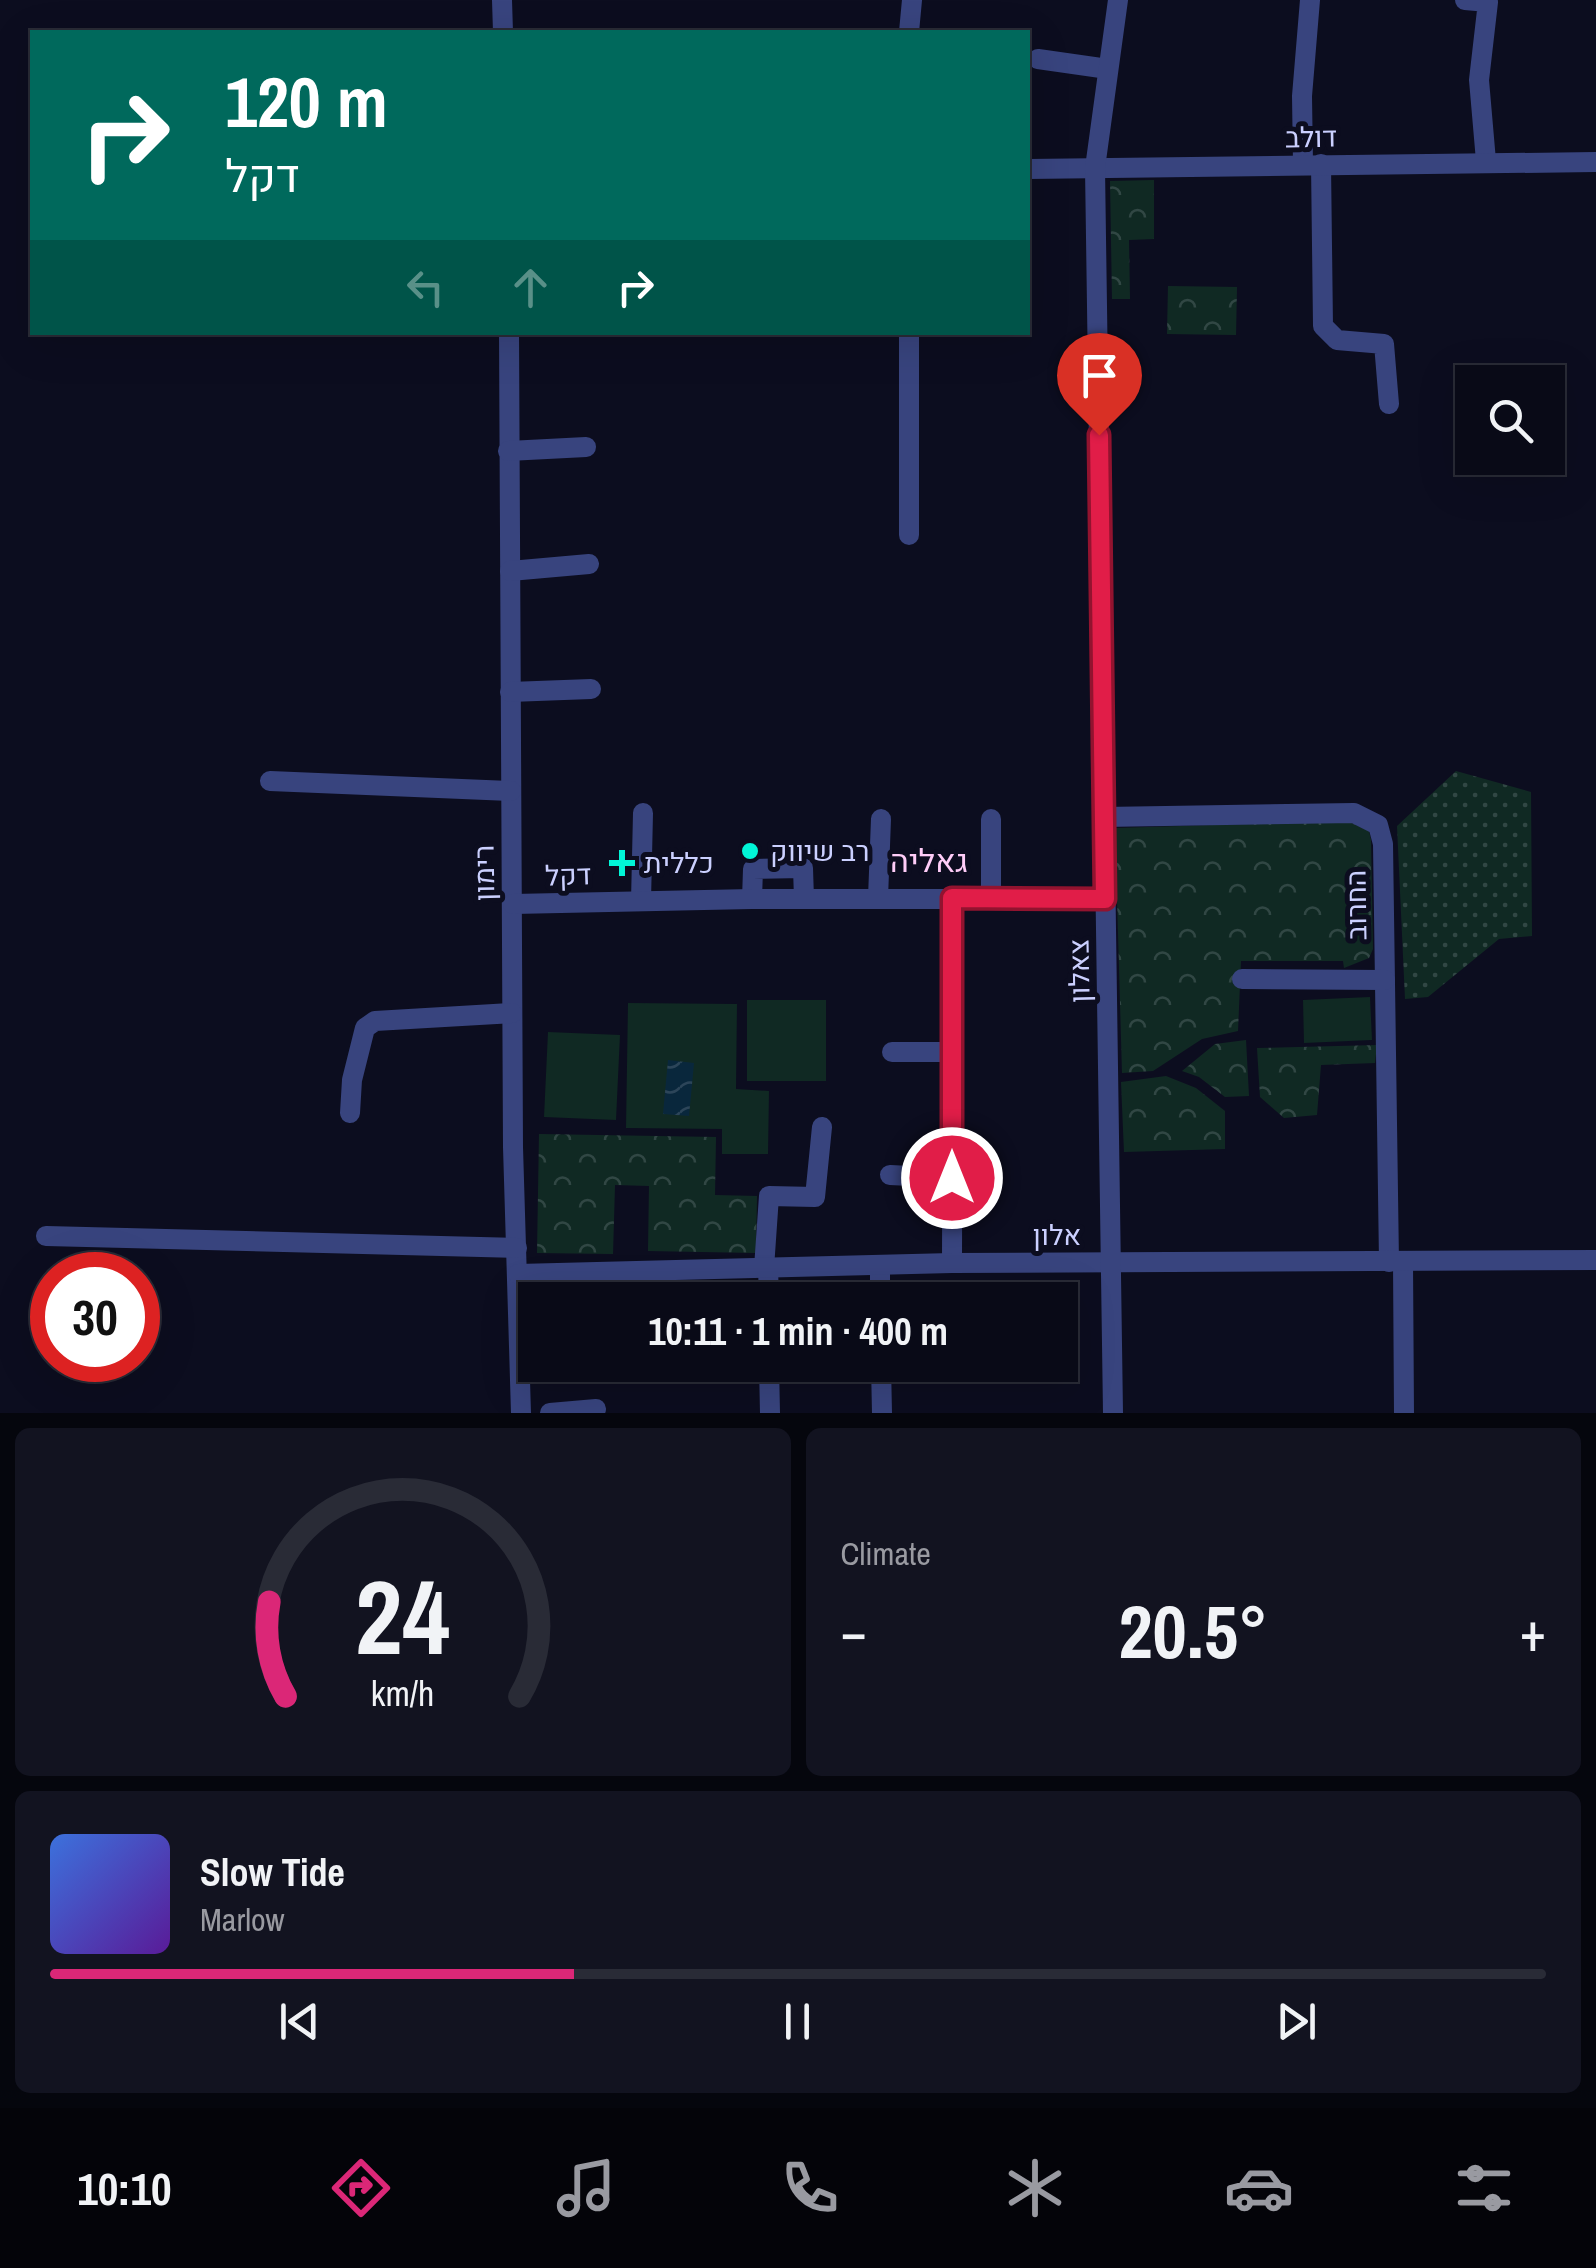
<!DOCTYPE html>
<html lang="en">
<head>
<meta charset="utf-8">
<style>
  body { margin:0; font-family:"Archivo Narrow",Heebo,sans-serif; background:#121320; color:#f1f3f6; height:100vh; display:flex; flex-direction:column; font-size:38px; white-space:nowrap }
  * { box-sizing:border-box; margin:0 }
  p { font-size:32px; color:#999aa1 }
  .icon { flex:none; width:55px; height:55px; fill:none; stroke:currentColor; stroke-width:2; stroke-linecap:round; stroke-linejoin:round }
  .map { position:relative; height:1413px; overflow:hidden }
  .panel { display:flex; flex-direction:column; gap:15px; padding:15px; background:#05060d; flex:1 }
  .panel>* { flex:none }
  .hud { position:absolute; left:30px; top:30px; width:1000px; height:305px; border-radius:0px; box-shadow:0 10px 40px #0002,0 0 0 2px #292b36; background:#00695c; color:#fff; overflow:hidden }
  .tools { position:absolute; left:1455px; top:365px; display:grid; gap:20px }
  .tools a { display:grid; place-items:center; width:110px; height:110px; border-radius:0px; background:#090a17; box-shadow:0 10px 40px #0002,0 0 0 2px #292b36; font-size:50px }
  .speed { position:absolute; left:30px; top:1252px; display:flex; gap:20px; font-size:50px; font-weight:700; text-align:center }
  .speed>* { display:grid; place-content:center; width:130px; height:130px; border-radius:50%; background:#090a17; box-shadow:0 10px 40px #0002,0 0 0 2px #292b36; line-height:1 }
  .speed .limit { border:15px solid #d22; background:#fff; color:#111 }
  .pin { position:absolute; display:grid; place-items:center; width:85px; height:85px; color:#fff; margin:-102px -42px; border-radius:50% 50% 50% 0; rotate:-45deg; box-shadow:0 0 10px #0007 }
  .pin .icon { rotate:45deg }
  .me { position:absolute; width:110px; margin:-55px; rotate:0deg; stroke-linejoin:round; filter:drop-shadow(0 0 8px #0008) }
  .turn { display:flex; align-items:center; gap:35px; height:210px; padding:0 30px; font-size:45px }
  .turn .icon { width:130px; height:130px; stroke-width:2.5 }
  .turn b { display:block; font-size:70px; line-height:85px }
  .lanes { display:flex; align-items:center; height:95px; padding:0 30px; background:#0003; justify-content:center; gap:50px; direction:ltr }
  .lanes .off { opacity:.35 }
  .big { font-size:75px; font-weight:800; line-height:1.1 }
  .panel .widget { flex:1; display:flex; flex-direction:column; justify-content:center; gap:15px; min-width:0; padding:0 35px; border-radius:15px; background:#121320 }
  .panel .dial { align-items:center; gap:0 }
  .dial svg { height:260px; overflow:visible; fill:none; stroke:#292b36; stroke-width:7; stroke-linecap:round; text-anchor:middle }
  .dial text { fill:#f1f3f6; stroke:none }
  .song { display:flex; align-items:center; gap:30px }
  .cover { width:120px; height:120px; border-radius:15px; background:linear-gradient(135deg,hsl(220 70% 55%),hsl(270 70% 35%)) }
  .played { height:10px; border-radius:5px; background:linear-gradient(90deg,#db2777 35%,#292b36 35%) }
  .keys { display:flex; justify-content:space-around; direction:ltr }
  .heat { display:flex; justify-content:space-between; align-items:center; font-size:55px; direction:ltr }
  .panel .tiles { flex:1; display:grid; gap:15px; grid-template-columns:1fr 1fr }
  .widget:last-child { grid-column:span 2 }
  .trip { position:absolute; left:518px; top:1282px; width:560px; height:100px; border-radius:0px; background:#090a17; box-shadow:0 10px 40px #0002,0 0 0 2px #292b36; font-weight:800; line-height:100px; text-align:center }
  .dock { display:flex; height:160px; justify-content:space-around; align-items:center; background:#040409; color:#999aa1 }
  .dock .icon { width:70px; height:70px }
  .dock .active { color:#db2777 }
  .dock b { font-size:45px; color:#f1f3f6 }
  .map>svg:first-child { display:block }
</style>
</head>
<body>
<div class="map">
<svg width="1596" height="1413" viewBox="0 0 1596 1413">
  <defs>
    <pattern id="grass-dots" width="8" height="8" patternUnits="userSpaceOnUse" patternTransform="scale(2.5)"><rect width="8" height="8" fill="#102923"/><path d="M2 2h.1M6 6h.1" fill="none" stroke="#314744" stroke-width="1.8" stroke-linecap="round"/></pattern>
    <pattern id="park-crowns" width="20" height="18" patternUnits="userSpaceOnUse" patternTransform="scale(2.5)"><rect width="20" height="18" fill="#102923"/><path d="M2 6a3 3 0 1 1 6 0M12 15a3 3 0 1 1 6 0" fill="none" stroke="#314744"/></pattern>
    <pattern id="water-waves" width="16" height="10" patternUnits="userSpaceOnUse" patternTransform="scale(2.5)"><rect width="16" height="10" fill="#09273c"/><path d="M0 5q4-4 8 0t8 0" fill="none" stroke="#2c4559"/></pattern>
  </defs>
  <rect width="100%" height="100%" fill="#0c0d1f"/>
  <polygon fill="url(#grass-dots)" points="1456,771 1531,792 1532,936 1499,939 1428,997 1405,999 1397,826"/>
  <g fill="url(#park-crowns)">
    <polygon points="1154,180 1154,239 1129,240 1130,299 1112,299 1110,181"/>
    <polygon points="1168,286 1237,287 1236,335 1167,334"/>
    <polygon points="1347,821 1369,831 1371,840 1373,949 1369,958 1344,968 1343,961 1241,961 1238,1031 1202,1039 1153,1071 1122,1073 1115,828"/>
    <polygon points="1246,1040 1249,1096 1225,1097 1199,1077 1182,1071 1215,1044"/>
    <polygon points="1377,1045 1375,1063 1321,1065 1317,1115 1284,1118 1260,1097 1257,1048"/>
    <polygon points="1166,1076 1196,1088 1225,1111 1225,1149 1124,1152 1121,1082"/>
    <polygon points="539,1134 716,1137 715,1195 757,1196 756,1253 648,1251 649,1186 615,1185 613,1254 537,1253"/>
    <polygon points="721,1283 763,1284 762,1300 721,1300"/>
    <polygon points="827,1285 827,1300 776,1300 775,1286"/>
  </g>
  <g fill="#102923">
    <polygon points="1370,997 1372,1040 1304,1043 1303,1000"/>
    <rect x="747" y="1000" width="79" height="81"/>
    <polygon points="628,1003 737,1004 736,1089 769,1091 768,1154 722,1154 722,1129 626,1128"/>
    <polygon points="548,1032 620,1035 616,1120 544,1117"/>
  </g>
  <polygon fill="url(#water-waves)" points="668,1060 694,1063 689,1116 663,1114"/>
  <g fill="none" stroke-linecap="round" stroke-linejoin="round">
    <g stroke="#38447e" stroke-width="20">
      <polyline points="502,0 503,32"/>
      <polyline points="1465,0 1488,2 1479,80 1486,161"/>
      <polyline points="909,32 912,0"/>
      <polyline points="1038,59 1108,69"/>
      <polyline points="1303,164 1302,96 1310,0"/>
      <polyline points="1321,164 1323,326 1337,340 1384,344 1389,404"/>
      <polyline points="1028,169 1596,162"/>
      <polyline points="509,332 513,1147 521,1413"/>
      <polyline points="508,451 586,447"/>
      <polyline points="909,535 909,332"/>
      <polyline points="510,571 589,564"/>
      <polyline points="510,692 591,689"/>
      <polyline points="270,781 511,791"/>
      <polyline points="1104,817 1354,813 1378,825 1383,844 1389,1262"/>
      <polyline points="991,819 991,899"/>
      <polyline points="878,898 881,819"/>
      <polyline points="752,899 753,869 803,868 804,899"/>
      <polyline points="641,901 643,813"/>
      <polyline points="513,904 752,899 1105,899"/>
      <polyline points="1242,979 1385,980"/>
      <polyline points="892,1052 952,1052"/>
      <polyline points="350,1113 352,1080 365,1028 375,1021 512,1013"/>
      <polyline points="890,1175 952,1178"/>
      <polyline points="46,1236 517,1248"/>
      <polyline points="1403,1262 1404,1413"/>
      <polyline points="952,1263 953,898"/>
      <polyline points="880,1265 880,1300"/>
      <polyline points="768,1267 769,1300"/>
      <polyline points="764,1268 769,1196 815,1197 822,1127"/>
      <polyline points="518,1274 952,1263 1596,1260"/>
      <polyline points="769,1365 770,1413"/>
      <polyline points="881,1365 882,1413"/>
      <polyline points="550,1413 596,1409"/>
      <polyline points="1113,1413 1095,168 1118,0"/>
    </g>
  </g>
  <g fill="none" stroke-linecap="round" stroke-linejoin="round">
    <g stroke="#92132f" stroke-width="25">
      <polyline id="route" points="952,1178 952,898 1105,899 1099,435"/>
    </g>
    <use href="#route" stroke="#e11d48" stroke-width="18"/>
  </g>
  <g fill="#01f5d7" stroke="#0c0d1f" stroke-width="4">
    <circle cx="750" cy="851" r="10"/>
    <path d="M617 848h10v10h10v10h-10v10h-10v-10h-10v-10h10z"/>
  </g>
  <g text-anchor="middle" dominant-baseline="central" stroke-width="10" stroke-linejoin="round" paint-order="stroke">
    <g font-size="28" fill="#cbd0ff" stroke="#0c0d1f">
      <text transform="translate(1311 137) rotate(-1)">דולב</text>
      <text transform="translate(484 873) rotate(-91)">רימון</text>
      <text transform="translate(568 875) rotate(-2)">דקל</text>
      <text transform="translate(1356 905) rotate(-91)">החרוב</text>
      <text transform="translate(1079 971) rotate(-91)">צאלון</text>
      <text x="1057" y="1235">אלון</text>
    </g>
    <g font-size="28" fill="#cbd0ff" stroke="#0c0d1f" text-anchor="start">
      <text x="770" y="851">רב שיווק</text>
      <text x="644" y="863">כללית</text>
    </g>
    <g font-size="32" fill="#ffcdf8" stroke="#0c0d1f">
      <text x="929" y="860">גאליה</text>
    </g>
  </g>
</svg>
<div class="tools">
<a><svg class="icon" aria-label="search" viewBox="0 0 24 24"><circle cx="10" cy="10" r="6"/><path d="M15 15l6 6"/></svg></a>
</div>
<div class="speed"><div class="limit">30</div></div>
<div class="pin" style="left:1099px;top:435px;background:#d93025"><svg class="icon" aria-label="arrive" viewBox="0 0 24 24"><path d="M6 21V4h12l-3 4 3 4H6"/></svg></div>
<svg class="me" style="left:952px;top:1178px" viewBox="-20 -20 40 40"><circle r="17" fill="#e11d48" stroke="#fff" stroke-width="3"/><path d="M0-11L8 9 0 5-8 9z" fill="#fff"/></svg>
<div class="trip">10:11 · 1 min · 400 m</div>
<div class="hud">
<div class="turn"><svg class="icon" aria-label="right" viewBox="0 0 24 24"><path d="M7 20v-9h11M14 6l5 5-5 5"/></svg><div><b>120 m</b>דקל</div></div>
<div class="lanes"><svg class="icon off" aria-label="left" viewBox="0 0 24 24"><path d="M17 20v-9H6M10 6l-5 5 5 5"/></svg><svg class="icon off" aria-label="ahead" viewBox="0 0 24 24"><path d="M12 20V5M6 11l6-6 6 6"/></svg><svg class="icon" aria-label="right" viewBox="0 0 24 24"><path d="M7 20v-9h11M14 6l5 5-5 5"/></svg></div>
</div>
</div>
<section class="panel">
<div class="tiles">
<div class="widget dial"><svg viewBox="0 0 100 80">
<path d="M14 69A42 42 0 1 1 86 69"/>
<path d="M14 69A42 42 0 0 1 9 40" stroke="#db2777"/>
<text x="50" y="56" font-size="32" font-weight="700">24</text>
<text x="50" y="72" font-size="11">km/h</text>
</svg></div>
<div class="widget"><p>Climate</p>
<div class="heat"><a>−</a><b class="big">20.5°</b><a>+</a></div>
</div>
<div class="widget">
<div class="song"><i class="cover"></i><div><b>Slow Tide</b><p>Marlow</p></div></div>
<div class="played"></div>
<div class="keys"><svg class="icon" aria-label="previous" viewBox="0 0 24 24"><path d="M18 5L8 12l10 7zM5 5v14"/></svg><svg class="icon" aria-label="pause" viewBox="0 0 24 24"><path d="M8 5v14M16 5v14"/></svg><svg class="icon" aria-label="next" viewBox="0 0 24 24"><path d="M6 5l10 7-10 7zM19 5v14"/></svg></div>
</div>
</div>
</section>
<nav class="dock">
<b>10:10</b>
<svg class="icon active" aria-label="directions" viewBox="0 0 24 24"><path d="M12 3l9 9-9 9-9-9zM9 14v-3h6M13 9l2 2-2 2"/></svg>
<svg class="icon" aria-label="music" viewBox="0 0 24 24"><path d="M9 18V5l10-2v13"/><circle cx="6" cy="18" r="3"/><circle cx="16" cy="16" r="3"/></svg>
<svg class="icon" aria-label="phone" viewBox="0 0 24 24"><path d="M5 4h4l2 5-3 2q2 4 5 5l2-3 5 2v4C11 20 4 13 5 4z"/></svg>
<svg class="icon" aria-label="climate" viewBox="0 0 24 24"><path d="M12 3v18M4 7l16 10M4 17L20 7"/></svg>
<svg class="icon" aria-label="car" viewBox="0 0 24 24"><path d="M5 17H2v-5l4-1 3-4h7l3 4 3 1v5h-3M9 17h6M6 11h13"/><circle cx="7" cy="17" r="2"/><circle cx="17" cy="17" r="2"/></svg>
<svg class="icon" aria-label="filters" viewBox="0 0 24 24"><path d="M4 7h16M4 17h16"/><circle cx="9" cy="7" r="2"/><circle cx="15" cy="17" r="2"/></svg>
</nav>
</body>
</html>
